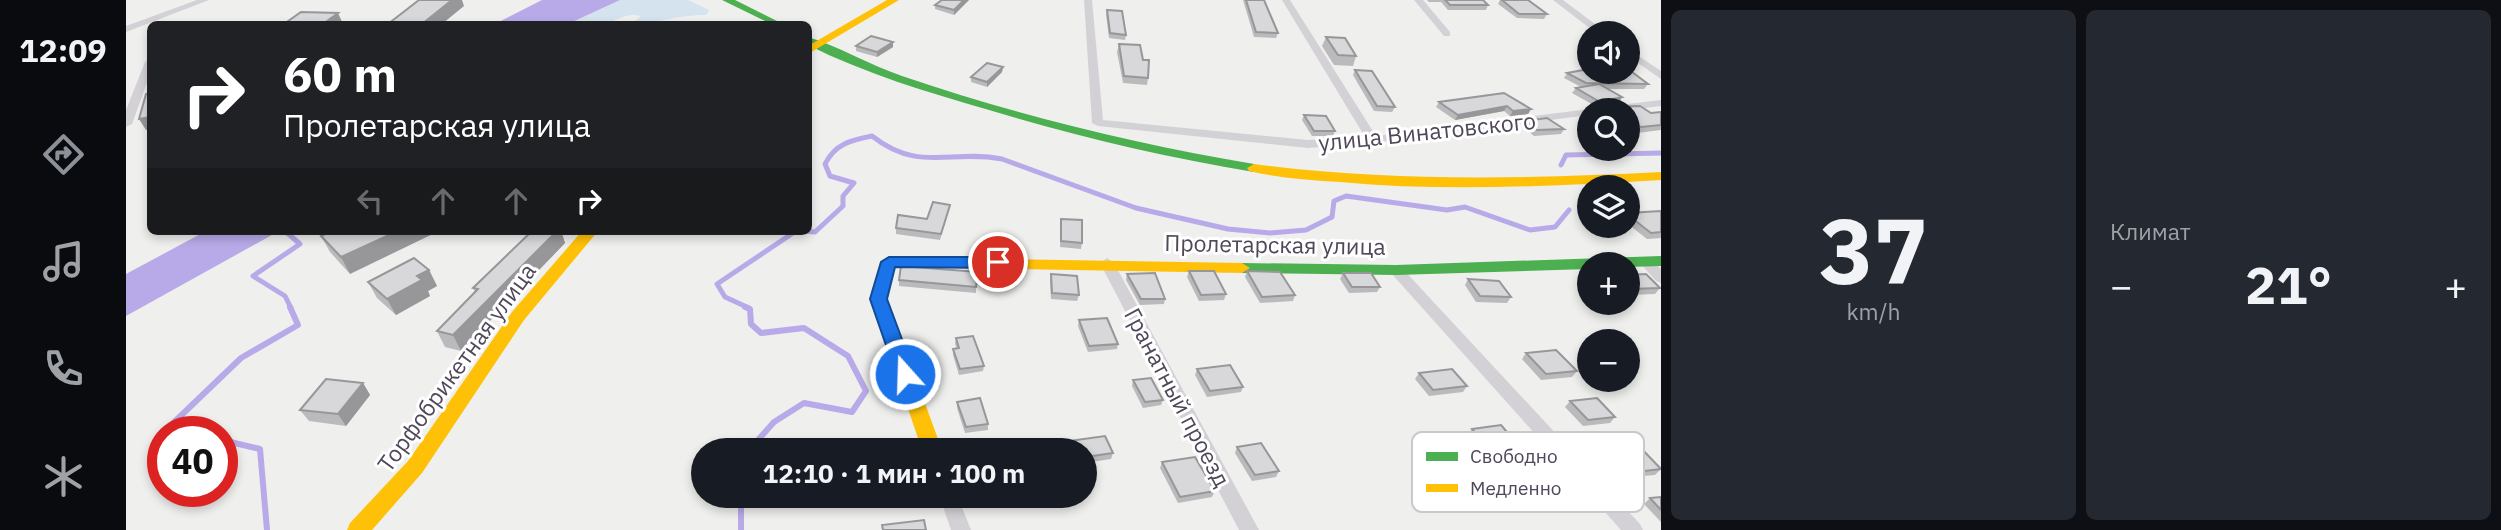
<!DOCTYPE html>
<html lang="ru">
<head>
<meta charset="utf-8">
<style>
  body { margin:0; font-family:"IBM Plex Sans",sans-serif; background:#242831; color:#f1f3f6; height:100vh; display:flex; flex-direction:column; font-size:26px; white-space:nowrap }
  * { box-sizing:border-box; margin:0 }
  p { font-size:23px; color:#9ea1a6 }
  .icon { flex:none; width:38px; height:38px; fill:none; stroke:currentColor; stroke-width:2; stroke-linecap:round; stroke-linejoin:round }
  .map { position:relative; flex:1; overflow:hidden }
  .drawer { display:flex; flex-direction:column; gap:10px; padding:10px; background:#0d0f14; width:840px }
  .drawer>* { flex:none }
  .banner { position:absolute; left:21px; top:21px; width:665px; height:214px; border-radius:10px; box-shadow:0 4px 10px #0003; background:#202124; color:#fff; overflow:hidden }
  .controls { position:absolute; left:1451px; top:21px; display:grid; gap:14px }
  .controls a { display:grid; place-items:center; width:63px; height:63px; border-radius:50%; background:#171b24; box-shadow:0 4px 10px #0003; font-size:35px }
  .speed { position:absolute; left:21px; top:416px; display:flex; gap:14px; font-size:35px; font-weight:700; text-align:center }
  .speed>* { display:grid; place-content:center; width:91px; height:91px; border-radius:50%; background:#171b24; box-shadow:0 4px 10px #0003; line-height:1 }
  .speed .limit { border:10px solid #d22; background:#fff; color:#111 }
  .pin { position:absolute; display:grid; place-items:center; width:60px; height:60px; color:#fff; margin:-30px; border:4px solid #fff; border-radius:50%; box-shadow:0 2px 7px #0007 }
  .me { position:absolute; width:77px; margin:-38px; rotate:340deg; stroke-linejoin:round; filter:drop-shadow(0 0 5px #0008) }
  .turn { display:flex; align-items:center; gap:24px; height:147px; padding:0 21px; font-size:32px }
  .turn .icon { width:91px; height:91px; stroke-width:2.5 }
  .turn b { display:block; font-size:49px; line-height:60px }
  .lanes { display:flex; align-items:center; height:66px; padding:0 21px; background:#0003; justify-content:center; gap:35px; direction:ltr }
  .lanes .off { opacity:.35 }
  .big { font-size:52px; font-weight:800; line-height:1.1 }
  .drawer .tile { flex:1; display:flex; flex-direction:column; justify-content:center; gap:10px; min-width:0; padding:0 24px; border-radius:10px; background:#242831 }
  .drawer .dial { align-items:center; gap:0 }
  .dial b { font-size:91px; line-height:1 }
  .heat { display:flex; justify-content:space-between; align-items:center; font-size:38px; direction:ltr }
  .drawer .tiles { flex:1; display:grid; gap:10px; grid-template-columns:repeat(2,1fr) }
  .trip { position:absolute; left:565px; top:438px; width:406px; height:70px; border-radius:35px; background:#171b24; box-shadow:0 4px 10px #0003; font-weight:800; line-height:70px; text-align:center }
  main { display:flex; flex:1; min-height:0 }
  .dock { display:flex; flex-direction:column; width:126px; justify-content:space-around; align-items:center; background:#090b0e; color:#9ea1a6 }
  .dock .icon { width:49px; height:49px }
  .dock .selected { color:#8c9099 }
  .dock b { font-size:32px; color:#f1f3f6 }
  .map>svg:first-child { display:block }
</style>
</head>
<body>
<main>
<nav class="dock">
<b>12:09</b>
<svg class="icon selected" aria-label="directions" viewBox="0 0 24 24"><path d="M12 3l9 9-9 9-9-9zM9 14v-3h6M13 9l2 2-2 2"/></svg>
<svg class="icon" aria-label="music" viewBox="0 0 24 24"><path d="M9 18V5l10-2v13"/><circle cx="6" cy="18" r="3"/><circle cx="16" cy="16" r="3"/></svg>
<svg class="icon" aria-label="phone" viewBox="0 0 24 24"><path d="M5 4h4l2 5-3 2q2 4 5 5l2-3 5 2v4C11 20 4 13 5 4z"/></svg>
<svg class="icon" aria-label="climate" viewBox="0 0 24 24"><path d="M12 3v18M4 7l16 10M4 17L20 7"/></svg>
</nav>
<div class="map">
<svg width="1535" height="530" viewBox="0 0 1535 530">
  <rect width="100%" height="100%" fill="#efefee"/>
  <path fill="#d4e3ed" d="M494,0H562L583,10L580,15C553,14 531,24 505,24L515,16C498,12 491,22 477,24C466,27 453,24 442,24Z"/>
  <g fill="#b8aae8">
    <polygon points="416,0 494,0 442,24 369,24"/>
    <polygon points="80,231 153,231 0,316 0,274"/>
  </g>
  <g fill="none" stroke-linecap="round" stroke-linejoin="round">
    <g stroke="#b8aae8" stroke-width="5">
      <polyline points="1435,165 1440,155 1535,153"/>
      <polyline points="159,231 174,244 127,276 159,296 165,308"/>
      <path d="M677,231L689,232L717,206V196L728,183L704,176L699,164C709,144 725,140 746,136C793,173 824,149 876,159L1010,208L1102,229L1144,233L1180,230L1206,217L1208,201L1220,196L1321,210L1339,207L1404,230L1429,227L1443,210"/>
      <polyline points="623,308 599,297 591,284 670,231"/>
    </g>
    <g stroke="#b8aae8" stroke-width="6">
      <polyline points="619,307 624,309 625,324 635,333 678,328 722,356 740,391 726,412 678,403 648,422 623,450"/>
      <polyline points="62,432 42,428 115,358 172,325 164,307"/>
      <polyline points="96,440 134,449 141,530"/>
      <polyline points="615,495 615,530"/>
    </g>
    <g fill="#d4d1d6" fill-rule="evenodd">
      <polygon points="71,0 83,0 0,32 0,26"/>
      <polygon points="958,0 966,0 977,120 1182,140 1239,137 1156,0 1164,0 1250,136 1463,109 1467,110 1463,110 1463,115 1247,143 1182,148 972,126 966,123"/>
      <polygon points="1288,0 1297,0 1324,32 1324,36 1318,36"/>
      <polygon points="1427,0 1437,0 1481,33 1470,33"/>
      <polygon points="1502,49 1535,71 1535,79 1502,56"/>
      <polygon points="24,59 24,74 6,124 0,127 0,110 19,62"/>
      <polygon points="1535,100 1535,106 1502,110 1471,110 1477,107"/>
      <polygon points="1520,257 1525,259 1535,269 1535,283 1530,281 1513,262"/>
      <polygon points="981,258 988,263 1133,530 1113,530 974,263"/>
      <polygon points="1270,265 1275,267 1514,524 1517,530 1495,530 1265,273 1263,270"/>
      <polygon points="813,495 831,495 845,530 825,530"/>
    </g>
    <g fill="#4caf50" fill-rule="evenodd">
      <polygon points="596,0 609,0 657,24 645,24"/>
      <path d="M682,37C714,47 744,65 776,76C890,115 1009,144 1128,164L1135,168L1128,172C1038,157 950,136 863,110C801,92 740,74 682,45Z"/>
      <polygon points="1535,256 1535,266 1502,267 1502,264 1463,264 1463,269 1270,275 1116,273 1108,268 1116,263 1270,265"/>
    </g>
    <g fill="#ffc107" fill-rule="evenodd">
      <polygon points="761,0 773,0 682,54 682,46"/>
      <path d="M1128,164C1264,182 1398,179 1535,172V180C1428,186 1320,192 1214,182C1184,180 1152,178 1123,171L1121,168Z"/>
      <polygon points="456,231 472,231 398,320 296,473 246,530 221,530 224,523 282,461 386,312"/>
      <polygon points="763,257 1116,263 1124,268 1116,273 769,267 761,299 816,450 796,450 745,299 755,262"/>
    </g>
  </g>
  <g fill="#bab9bb">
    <polygon points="843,0 828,15 809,9 809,5"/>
    <polygon points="1117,0 1138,0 1152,33 1150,38 1128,37"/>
    <polygon points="1301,0 1357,0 1362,5 1360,10 1322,10 1315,2 1303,2"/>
    <polygon points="1374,0 1402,0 1421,14 1418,19 1391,18 1372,4"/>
    <polygon points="981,10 1000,35 999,40 983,38 980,14"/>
    <polygon points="1200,37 1230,56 1227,66 1208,65 1196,46"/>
    <polygon points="993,44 1022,78 1021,85 997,83 991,52"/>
    <polygon points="730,46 767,47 751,57 730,51"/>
    <polygon points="877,67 876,72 861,87 845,82 845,77"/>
    <polygon points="1229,70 1269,107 1266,112 1248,111 1227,75"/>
    <polygon points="1441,73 1522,84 1518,89 1481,89 1496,97 1493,102 1471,107 1446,93 1450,88 1455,87 1438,78"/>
    <polygon points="1378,93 1405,109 1402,114 1384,116 1378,111 1329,120 1310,107 1313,102"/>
    <polygon points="1484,107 1525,113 1535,112 1535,130 1511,133 1502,126 1502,110 1482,110"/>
    <polygon points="1178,115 1209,131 1207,136 1186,136 1176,120"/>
    <polygon points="1399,121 1438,129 1435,134 1408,136 1396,126"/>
    <polygon points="823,210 814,240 770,234 770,228 801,219"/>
    <polygon points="1535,211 1535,238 1521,239 1502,224 1502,213"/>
    <polygon points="935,219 956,243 955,249 934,247"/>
    <polygon points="206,231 224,274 204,252 195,236"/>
    <polygon points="406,231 435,231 439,243 335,351 319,347 311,331 349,292 347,288"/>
    <polygon points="303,270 311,286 302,291 304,296 270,315 251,298 242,282"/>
    <polygon points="1063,271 1100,294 1098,300 1073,301 1061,277"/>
    <polygon points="1121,271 1169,295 1167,301 1134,303 1119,277"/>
    <polygon points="1217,273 1254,287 1251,292 1223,293 1214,279"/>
    <polygon points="925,274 953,295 951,301 925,299 924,280"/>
    <polygon points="1001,274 1039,299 1038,304 1014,305 1000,280"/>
    <polygon points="1502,275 1534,288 1529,294 1502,295"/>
    <polygon points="1342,279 1385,297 1381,303 1350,302 1339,285"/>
    <polygon points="773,280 850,287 850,293 773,286"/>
    <polygon points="953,320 992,344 991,349 962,352 952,326"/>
    <polygon points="830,338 858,366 857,371 833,375 827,355 827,349 831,349 829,344"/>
    <polygon points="1400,353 1451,371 1446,377 1415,380 1396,359"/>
    <polygon points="1071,369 1117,387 1115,392 1081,397 1069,375"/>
    <polygon points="1293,373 1341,386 1337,392 1303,396 1289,379"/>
    <polygon points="1007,380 1037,400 1035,405 1017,408 1006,386"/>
    <polygon points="237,383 244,395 220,426 183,421 174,410"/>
    <polygon points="1444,401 1489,417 1484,423 1457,426 1439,407"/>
    <polygon points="831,402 862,424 862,430 839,433 831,408"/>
    <polygon points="1346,429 1402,457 1398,463 1368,467 1341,435"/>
    <polygon points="943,441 987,453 985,459 959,463 959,450 943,450 942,447"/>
    <polygon points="1486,446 1535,469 1529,475 1504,477 1480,452"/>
    <polygon points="1111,447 1153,471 1150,477 1126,481 1109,453"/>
    <polygon points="1036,462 1089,491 1086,497 1052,503 1034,468"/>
    <polygon points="863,495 900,495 900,496 865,502"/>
    <polygon points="1535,497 1535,522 1518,504 1524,498"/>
  </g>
  <g fill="#979699">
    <polygon points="326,0 336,0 338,6 316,24 296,24"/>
    <polygon points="838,0 843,0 828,15 828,10"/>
    <polygon points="212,13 217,24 197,24"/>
    <polygon points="767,42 767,47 751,57 751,52"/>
    <polygon points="877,67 876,72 861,87 861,82"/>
    <polygon points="1496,97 1493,102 1471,107 1474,102"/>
    <polygon points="1381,106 1378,111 1329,120 1332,115"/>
    <polygon points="1405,109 1402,114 1384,116 1387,111"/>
    <polygon points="24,117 24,129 20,130 13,119"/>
    <polygon points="272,231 313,231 224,274 215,257"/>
    <polygon points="431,231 435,231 439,243 335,351 327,335"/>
    <polygon points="303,270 311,286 302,291 304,296 270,315 261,299 291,276"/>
    <polygon points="237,383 244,395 220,426 212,414"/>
  </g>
  <g fill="#d8d7da" stroke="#979699" stroke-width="2">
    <polygon points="293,0 326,0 296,24 262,24"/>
    <polygon points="816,0 838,0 828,10 809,5"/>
    <polygon points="1120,0 1138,0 1152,33 1130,32"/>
    <polygon points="1319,0 1357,0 1362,5 1324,5"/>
    <polygon points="1376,0 1402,0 1421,14 1393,14"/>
    <polygon points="981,10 996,11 1000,35 984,33"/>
    <polygon points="175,12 212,13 197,24 158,24"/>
    <polygon points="745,36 767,42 751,52 730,46"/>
    <polygon points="1200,37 1219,38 1230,56 1212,55"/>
    <polygon points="993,44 1014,45 1017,60 1023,60 1022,78 998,76"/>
    <polygon points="861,63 877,67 861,82 845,77"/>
    <polygon points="1463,69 1463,72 1502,72 1502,69 1522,84 1460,83 1441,73"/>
    <polygon points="1229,70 1246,71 1269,107 1251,106"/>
    <polygon points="1473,84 1496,97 1474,102 1450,88"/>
    <polygon points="24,93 24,117 13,119 20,94"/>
    <polygon points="1378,93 1405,109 1387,111 1381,106 1332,115 1313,102"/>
    <polygon points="1514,106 1525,113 1535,112 1535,125 1515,127 1502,119 1502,110 1489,110 1484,107"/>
    <polygon points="1178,115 1200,116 1209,131 1188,131"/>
    <polygon points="1421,118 1438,129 1411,130 1399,121"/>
    <polygon points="807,202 824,205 815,234 770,228 772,215 801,219"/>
    <polygon points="1535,211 1535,232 1525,233 1502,215 1502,213"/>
    <polygon points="935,219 956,220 956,243 935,241"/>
    <polygon points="206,231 272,231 215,257 195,236"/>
    <polygon points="406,231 431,231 327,335 311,331 352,289 347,288"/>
    <polygon points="288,258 303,270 291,276 296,280 261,299 242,282"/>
    <polygon points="775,266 852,272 850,287 773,280"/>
    <polygon points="1063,271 1088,271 1100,294 1075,295"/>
    <polygon points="1121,271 1154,272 1169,295 1136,297"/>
    <polygon points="1029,273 1039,299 1015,299 1001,274"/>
    <polygon points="1217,273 1245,273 1254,287 1226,287"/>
    <polygon points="925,274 951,276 953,295 926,293"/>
    <polygon points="1520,274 1534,288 1502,289 1502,275"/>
    <polygon points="1342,279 1373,281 1385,297 1354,296"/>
    <polygon points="981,318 992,344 963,346 953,320"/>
    <polygon points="847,336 858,366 834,369 827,349 833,348 830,338"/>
    <polygon points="1430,350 1451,371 1420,374 1400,353"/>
    <polygon points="1104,365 1117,387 1084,391 1071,369"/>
    <polygon points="1326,369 1341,386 1307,390 1293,373"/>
    <polygon points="1025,378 1037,400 1019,402 1007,380"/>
    <polygon points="200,379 237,383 212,414 174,410"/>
    <polygon points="854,398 862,424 840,427 831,402"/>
    <polygon points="1471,398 1489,417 1462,420 1444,401"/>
    <polygon points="1375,425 1402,457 1372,461 1346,429"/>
    <polygon points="979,436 987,453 959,457 959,450 947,450 943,441"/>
    <polygon points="1135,443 1153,471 1129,475 1111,447"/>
    <polygon points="1511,444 1535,469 1510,472 1486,446"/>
    <polygon points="1069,457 1089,491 1054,497 1036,462"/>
    <polygon points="1535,497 1535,510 1524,498"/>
    <polygon points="798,520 800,530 757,530 756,525"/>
  </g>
  <polygon fill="#1a73e8" stroke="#114b97" stroke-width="2" points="763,257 872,257 880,262 872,268 769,267 761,299 789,374 779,381 770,374 744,299 755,262"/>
  <g text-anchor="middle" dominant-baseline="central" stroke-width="6" stroke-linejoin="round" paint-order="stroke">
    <g font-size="23" fill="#504759" stroke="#fff">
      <text transform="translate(1301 131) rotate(-6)">улица Винатовского</text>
      <text transform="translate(1149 244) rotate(1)">Пролетарская улица</text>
      <text transform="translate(330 367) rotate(-54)">Торфобрикетная улица</text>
      <text transform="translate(1052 397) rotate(62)">Гранатный проезд</text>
    </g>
  </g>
  <rect x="1286" y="432" width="232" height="80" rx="10" fill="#fff" stroke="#cac8cd" stroke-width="2"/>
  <rect x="1300" y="452" width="32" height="9" fill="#4caf50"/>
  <rect x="1300" y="484" width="32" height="8" fill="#ffc107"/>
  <g font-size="19" fill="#504759">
    <text x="1344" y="463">Свободно</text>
    <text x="1344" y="495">Медленно</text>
  </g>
</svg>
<div class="controls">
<a><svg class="icon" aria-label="sound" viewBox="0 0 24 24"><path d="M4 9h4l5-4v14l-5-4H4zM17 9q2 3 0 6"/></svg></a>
<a><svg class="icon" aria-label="search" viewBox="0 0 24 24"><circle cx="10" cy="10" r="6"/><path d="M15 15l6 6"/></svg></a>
<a><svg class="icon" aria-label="layers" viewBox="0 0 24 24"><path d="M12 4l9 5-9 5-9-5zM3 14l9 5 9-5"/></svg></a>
<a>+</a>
<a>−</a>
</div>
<div class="speed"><div class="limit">40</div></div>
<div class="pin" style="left:872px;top:262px;background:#d93025"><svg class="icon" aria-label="arrive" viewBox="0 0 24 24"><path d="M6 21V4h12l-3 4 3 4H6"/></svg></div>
<svg class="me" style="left:779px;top:374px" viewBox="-20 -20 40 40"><circle r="17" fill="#1a73e8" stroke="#fff" stroke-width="3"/><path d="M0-11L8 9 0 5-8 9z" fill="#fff"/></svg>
<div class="trip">12:10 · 1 мин · 100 m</div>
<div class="banner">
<div class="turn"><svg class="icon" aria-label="right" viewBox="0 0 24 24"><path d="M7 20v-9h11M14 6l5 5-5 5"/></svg><div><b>60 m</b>Пролетарская улица</div></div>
<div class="lanes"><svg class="icon off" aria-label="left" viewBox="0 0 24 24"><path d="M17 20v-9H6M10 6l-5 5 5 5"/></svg><svg class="icon off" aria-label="ahead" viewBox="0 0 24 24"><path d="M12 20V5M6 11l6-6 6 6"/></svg><svg class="icon off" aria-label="ahead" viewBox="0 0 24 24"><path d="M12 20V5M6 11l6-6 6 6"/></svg><svg class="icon" aria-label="right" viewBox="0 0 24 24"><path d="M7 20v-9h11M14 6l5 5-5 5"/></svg></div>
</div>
</div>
<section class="drawer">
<div class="tiles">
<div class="tile dial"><b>37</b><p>km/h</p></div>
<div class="tile"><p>Климат</p>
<div class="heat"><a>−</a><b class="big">21°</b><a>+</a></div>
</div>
</div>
</section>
</main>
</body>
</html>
